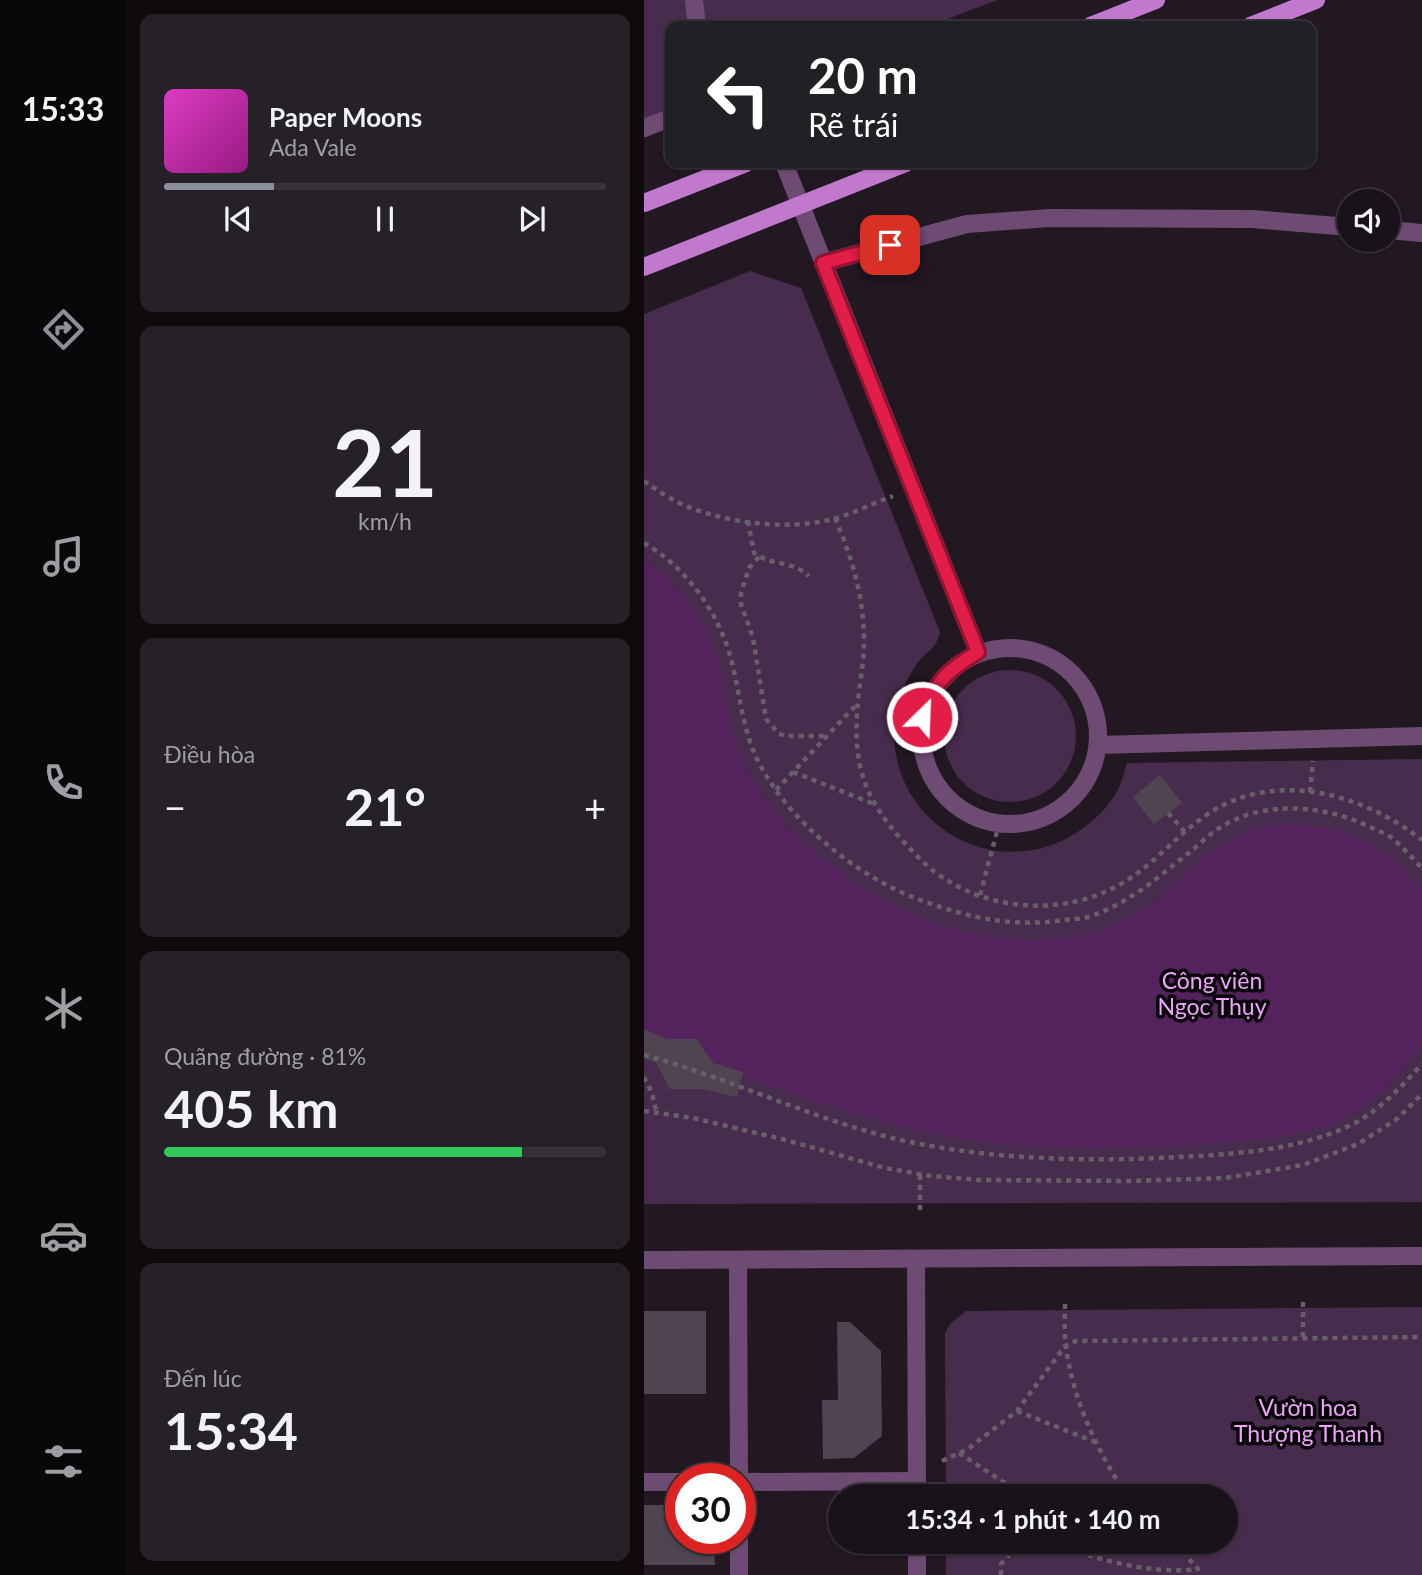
<!DOCTYPE html>
<html lang="vi">
<head>
<meta charset="utf-8">
<style>
  body { margin:0; font-family:Lato,sans-serif; background:#262027; color:#f1f3f6; height:100vh; display:flex; flex-direction:column; font-size:26px; white-space:nowrap }
  * { box-sizing:border-box; margin:0 }
  p { font-size:23px; color:#9f9ea2 }
  .icon { flex:none; width:38px; height:38px; fill:none; stroke:currentColor; stroke-width:2; stroke-linecap:round; stroke-linejoin:round }
  .map { position:relative; flex:1; overflow:hidden }
  .panel { display:flex; flex-direction:column; gap:14px; padding:14px; background:#0e0a0e; width:518px }
  .panel>* { flex:none }
  .hud { position:absolute; left:21px; top:21px; width:651px; height:147px; border-radius:14px; box-shadow:0 2px 5px #0004,0 0 0 2px #373239; background:#202124; color:#fff; overflow:hidden }
  .controls { position:absolute; left:693px; top:189px; display:grid; gap:14px }
  .controls a { display:grid; place-items:center; width:63px; height:63px; border-radius:50%; background:#19121a; box-shadow:0 2px 5px #0004,0 0 0 2px #373239; font-size:35px }
  .speed { position:absolute; left:21px; top:1463px; display:flex; gap:14px; font-size:35px; font-weight:700; text-align:center }
  .speed>* { display:grid; place-content:center; width:91px; height:91px; border-radius:50%; background:#19121a; box-shadow:0 2px 5px #0004,0 0 0 2px #373239; line-height:1 }
  .speed .limit { border:10px solid #d22; background:#fff; color:#111 }
  .pin { position:absolute; display:grid; place-items:center; width:60px; height:60px; color:#fff; margin:-30px; border-radius:14px; box-shadow:0 4px 10px #0006 }
  .me { position:absolute; width:77px; margin:-38px; rotate:24deg; stroke-linejoin:round; filter:drop-shadow(0 0 5px #0008) }
  .turn { display:flex; align-items:center; gap:24px; height:147px; padding:0 28px; font-size:32px }
  .turn .icon { width:91px; height:91px; stroke-width:2.5 }
  .turn b { display:block; font-size:49px; line-height:60px }
  .big { font-size:52px; font-weight:700; line-height:1.1 }
  .panel .widget { flex:1; display:flex; flex-direction:column; justify-content:center; gap:10px; min-width:0; padding:0 24px; border-radius:14px; background:#262027 }
  .panel .dial { align-items:center; gap:0 }
  .dial b { font-size:91px; line-height:1 }
  .song { display:flex; align-items:center; gap:21px }
  .cover { width:84px; height:84px; border-radius:10px; background:linear-gradient(135deg,hsl(310 70% 55%),hsl(310 70% 35%)) }
  .played { height:7px; border-radius:4px; background:linear-gradient(90deg,#8c9099 25%,#373239 25%) }
  .keys { display:flex; justify-content:space-around; direction:ltr }
  .heat { display:flex; justify-content:space-between; align-items:center; font-size:38px; direction:ltr }
  .charge { height:10px; border-radius:5px; background:linear-gradient(90deg,#34c759 81%,#373239 0) }
  .trip { position:absolute; left:184px; top:1484px; width:410px; height:70px; border-radius:35px; background:#19121a; box-shadow:0 2px 5px #0004,0 0 0 2px #373239; font-weight:700; line-height:70px; text-align:center }
  main { display:flex; flex:1; min-height:0 }
  .dock { display:flex; flex-direction:column; width:126px; justify-content:space-around; align-items:center; background:#0a070a; color:#9f9ea2 }
  .dock .icon { width:49px; height:49px }
  .dock .on { color:#8c9099 }
  .dock b { font-size:32px; color:#f1f3f6 }
  .map>svg:first-child { display:block }
</style>
</head>
<body>
<main>
<nav class="dock">
<b>15:33</b>
<svg class="icon on" aria-label="directions" viewBox="0 0 24 24"><path d="M12 3l9 9-9 9-9-9zM9 14v-3h6M13 9l2 2-2 2"/></svg>
<svg class="icon" aria-label="music" viewBox="0 0 24 24"><path d="M9 18V5l10-2v13"/><circle cx="6" cy="18" r="3"/><circle cx="16" cy="16" r="3"/></svg>
<svg class="icon" aria-label="phone" viewBox="0 0 24 24"><path d="M5 4h4l2 5-3 2q2 4 5 5l2-3 5 2v4C11 20 4 13 5 4z"/></svg>
<svg class="icon" aria-label="climate" viewBox="0 0 24 24"><path d="M12 3v18M4 7l16 10M4 17L20 7"/></svg>
<svg class="icon" aria-label="car" viewBox="0 0 24 24"><path d="M5 17H2v-5l4-1 3-4h7l3 4 3 1v5h-3M9 17h6M6 11h13"/><circle cx="7" cy="17" r="2"/><circle cx="17" cy="17" r="2"/></svg>
<svg class="icon" aria-label="filters" viewBox="0 0 24 24"><path d="M4 7h16M4 17h16"/><circle cx="9" cy="7" r="2"/><circle cx="15" cy="17" r="2"/></svg>
</nav>
<section class="panel">
<div class="widget">
<div class="song"><i class="cover"></i><div><b>Paper Moons</b><p>Ada Vale</p></div></div>
<div class="played"></div>
<div class="keys"><svg class="icon" aria-label="previous" viewBox="0 0 24 24"><path d="M18 5L8 12l10 7zM5 5v14"/></svg><svg class="icon" aria-label="pause" viewBox="0 0 24 24"><path d="M8 5v14M16 5v14"/></svg><svg class="icon" aria-label="next" viewBox="0 0 24 24"><path d="M6 5l10 7-10 7zM19 5v14"/></svg></div>
</div>
<div class="widget dial"><b>21</b><p>km/h</p></div>
<div class="widget"><p>Điều hòa</p>
<div class="heat"><a>−</a><b class="big">21°</b><a>+</a></div>
</div>
<div class="widget"><p>Quãng đường · 81%</p><b class="big">405 km</b><div class="charge"></div></div>
<div class="widget"><p>Đến lúc</p><b class="big">15:34</b></div>
</section>
<div class="map">
<svg width="778" height="1575" viewBox="0 0 778 1575">
  <rect width="100%" height="100%" fill="#211822"/>
  <g fill="#482c4d">
    <polygon points="0,0 353,0 285,26 26,26 26,126 0,137"/>
    <path d="M106,271L157,288L296,632C290,652 287,647 275,661C260,680 249,712 250,736C253,830 357,884 435,831C450,821 466,806 474,789C478,781 480,772 483,763L778,759V1202L0,1204V314Z"/>
    <circle cx="366" cy="736" r="66"/>
    <polygon points="778,1307 778,1575 302,1575 302,1542 581,1542 581,1496 302,1496 301,1333 306,1324 322,1311"/>
  </g>
  <path fill="#54225c" d="M0,559C36,583 62,623 75,664C79,677 78,691 81,705C85,721 90,740 96,756C123,818 184,869 241,901C309,939 403,954 476,923C519,905 544,862 585,841C593,837 603,831 612,829C661,816 725,832 760,870C765,877 775,885 778,893C778,905 778,923 778,935C778,971 778,1006 778,1042C771,1057 744,1088 730,1098C717,1108 689,1124 674,1128C637,1139 597,1141 558,1144C463,1151 362,1151 268,1129C177,1107 88,1071 0,1041Z"/>
  <g fill="#4f4450">
    <polygon points="516,775 538,803 510,824 489,797"/>
    <polygon points="0,1029 24,1039 53,1039 69,1063 99,1072 93,1097 58,1089 26,1089 12,1063 0,1058"/>
    <rect x="0" y="1311" width="62" height="83"/>
    <polygon points="193,1322 206,1322 237,1351 238,1436 210,1458 179,1459 178,1400 194,1400"/>
    <polygon points="0,1505 37,1505 37,1538 70,1538 71,1565 0,1565"/>
  </g>
  <g fill="none" stroke-linecap="round" stroke-linejoin="round">
    <g stroke="#686069" stroke-width="4.5" stroke-dasharray="5 5" stroke-linecap="butt">
      <path d="M0,481C13,490 27,500 42,506C87,524 145,531 193,518C212,512 230,503 249,496"/>
      <path d="M191,518C208,558 220,597 220,641C220,665 214,690 213,714C209,781 230,812 275,858C330,913 421,921 485,879C514,860 537,831 567,812C634,770 719,794 778,840"/>
      <path d="M104,521L110,553C128,566 147,560 165,576"/>
      <path d="M0,543C42,567 75,613 87,659C96,693 98,729 114,761C143,819 211,875 271,898C321,917 367,928 420,920C429,919 439,919 447,916C488,902 519,873 552,847C560,840 568,832 577,827C621,800 679,805 724,826C732,830 741,833 748,838C759,847 768,858 778,868"/>
      <polyline points="115,557 105,568 97,593 97,604 109,638 122,719 134,733 141,736 182,736"/>
      <polyline points="149,772 230,804"/>
      <polyline points="132,790 214,703"/>
      <polyline points="666,792 669,761"/>
      <polyline points="524,813 541,832"/>
      <polyline points="336,895 355,824"/>
      <path d="M0,1055C90,1079 175,1123 266,1142C355,1160 445,1162 535,1157C593,1154 658,1150 711,1123C738,1108 757,1087 778,1064"/>
      <polyline points="0,1077 8,1093 12,1111"/>
      <polyline points="0,1111 49,1118 138,1139 241,1168 287,1176 336,1180 486,1181 581,1178 659,1165 714,1144 753,1119 778,1094"/>
      <polyline points="276,1175 276,1213"/>
      <polyline points="659,1302 659,1339"/>
      <path d="M421,1304C421,1318 420,1333 422,1347C429,1401 454,1452 483,1496"/>
      <polyline points="373,1411 451,1442"/>
      <polyline points="315,1453 367,1487 387,1496"/>
      <polyline points="298,1461 324,1449 373,1411 421,1346 432,1341 778,1337"/>
      <polyline points="298,1490 311,1496"/>
      <path d="M406,1542C452,1559 505,1575 554,1569L530,1542"/>
      <polyline points="357,1575 357,1564 377,1542"/>
    </g>
    <g stroke="#6e4b73" stroke-width="18">
      <polyline points="50,0 53,26"/>
      <polyline points="0,128 26,118"/>
      <polyline points="140,163 334,652"/>
      <polyline points="744,230 778,233"/>
      <polyline points="179,263 323,224 406,218 608,219 705,227"/>
      <circle cx="366" cy="736" r="88"/>
      <polyline points="454,745 778,736"/>
      <polyline points="272,1259 273,1496"/>
      <polyline points="0,1260 778,1256"/>
      <polyline points="94,1260 95,1479"/>
      <polyline points="0,1482 37,1482"/>
      <polyline points="96,1482 273,1481"/>
      <polyline points="95,1538 95,1575"/>
      <polyline points="273,1542 273,1575"/>
    </g>
    <g stroke="#c179ce" stroke-width="18">
      <polyline points="446,26 512,0"/>
      <polyline points="606,26 672,0"/>
      <polyline points="0,203 102,163"/>
      <polyline points="0,267 262,163"/>
    </g>
  </g>
  <g fill="none" stroke-linecap="round" stroke-linejoin="round">
    <g stroke="#92132f" stroke-width="18">
      <path id="route" d="M246,245L179,263L334,652C301,672 292,681 278,717"/>
    </g>
    <use href="#route" stroke="#e11d48" stroke-width="12"/>
  </g>
  <g text-anchor="middle" dominant-baseline="central" stroke-width="7" stroke-linejoin="round" paint-order="stroke">
    <g font-size="23" fill="#eda4f9" stroke="#080509">
      <text x="568" y="980">Công viên<tspan x="568" dy="26">Ngọc Thụy</tspan></text>
      <text x="664" y="1407">Vườn hoa<tspan x="664" dy="26">Thượng Thanh</tspan></text>
    </g>
  </g>
</svg>
<div class="controls">
<a><svg class="icon" aria-label="sound" viewBox="0 0 24 24"><path d="M4 9h4l5-4v14l-5-4H4zM17 9q2 3 0 6"/></svg></a>
</div>
<div class="speed"><div class="limit">30</div></div>
<div class="pin" style="left:246px;top:245px;background:#d93025"><svg class="icon" aria-label="arrive" viewBox="0 0 24 24"><path d="M6 21V4h12l-3 4 3 4H6"/></svg></div>
<svg class="me" style="left:278px;top:717px" viewBox="-20 -20 40 40"><circle r="17" fill="#e11d48" stroke="#fff" stroke-width="3"/><path d="M0-11L8 9 0 5-8 9z" fill="#fff"/></svg>
<div class="trip">15:34 · 1 phút · 140 m</div>
<div class="hud">
<div class="turn"><svg class="icon" aria-label="left" viewBox="0 0 24 24"><path d="M17 20v-9H6M10 6l-5 5 5 5"/></svg><div><b>20 m</b>Rẽ trái</div></div>
</div>
</div>
</main>
</body>
</html>
